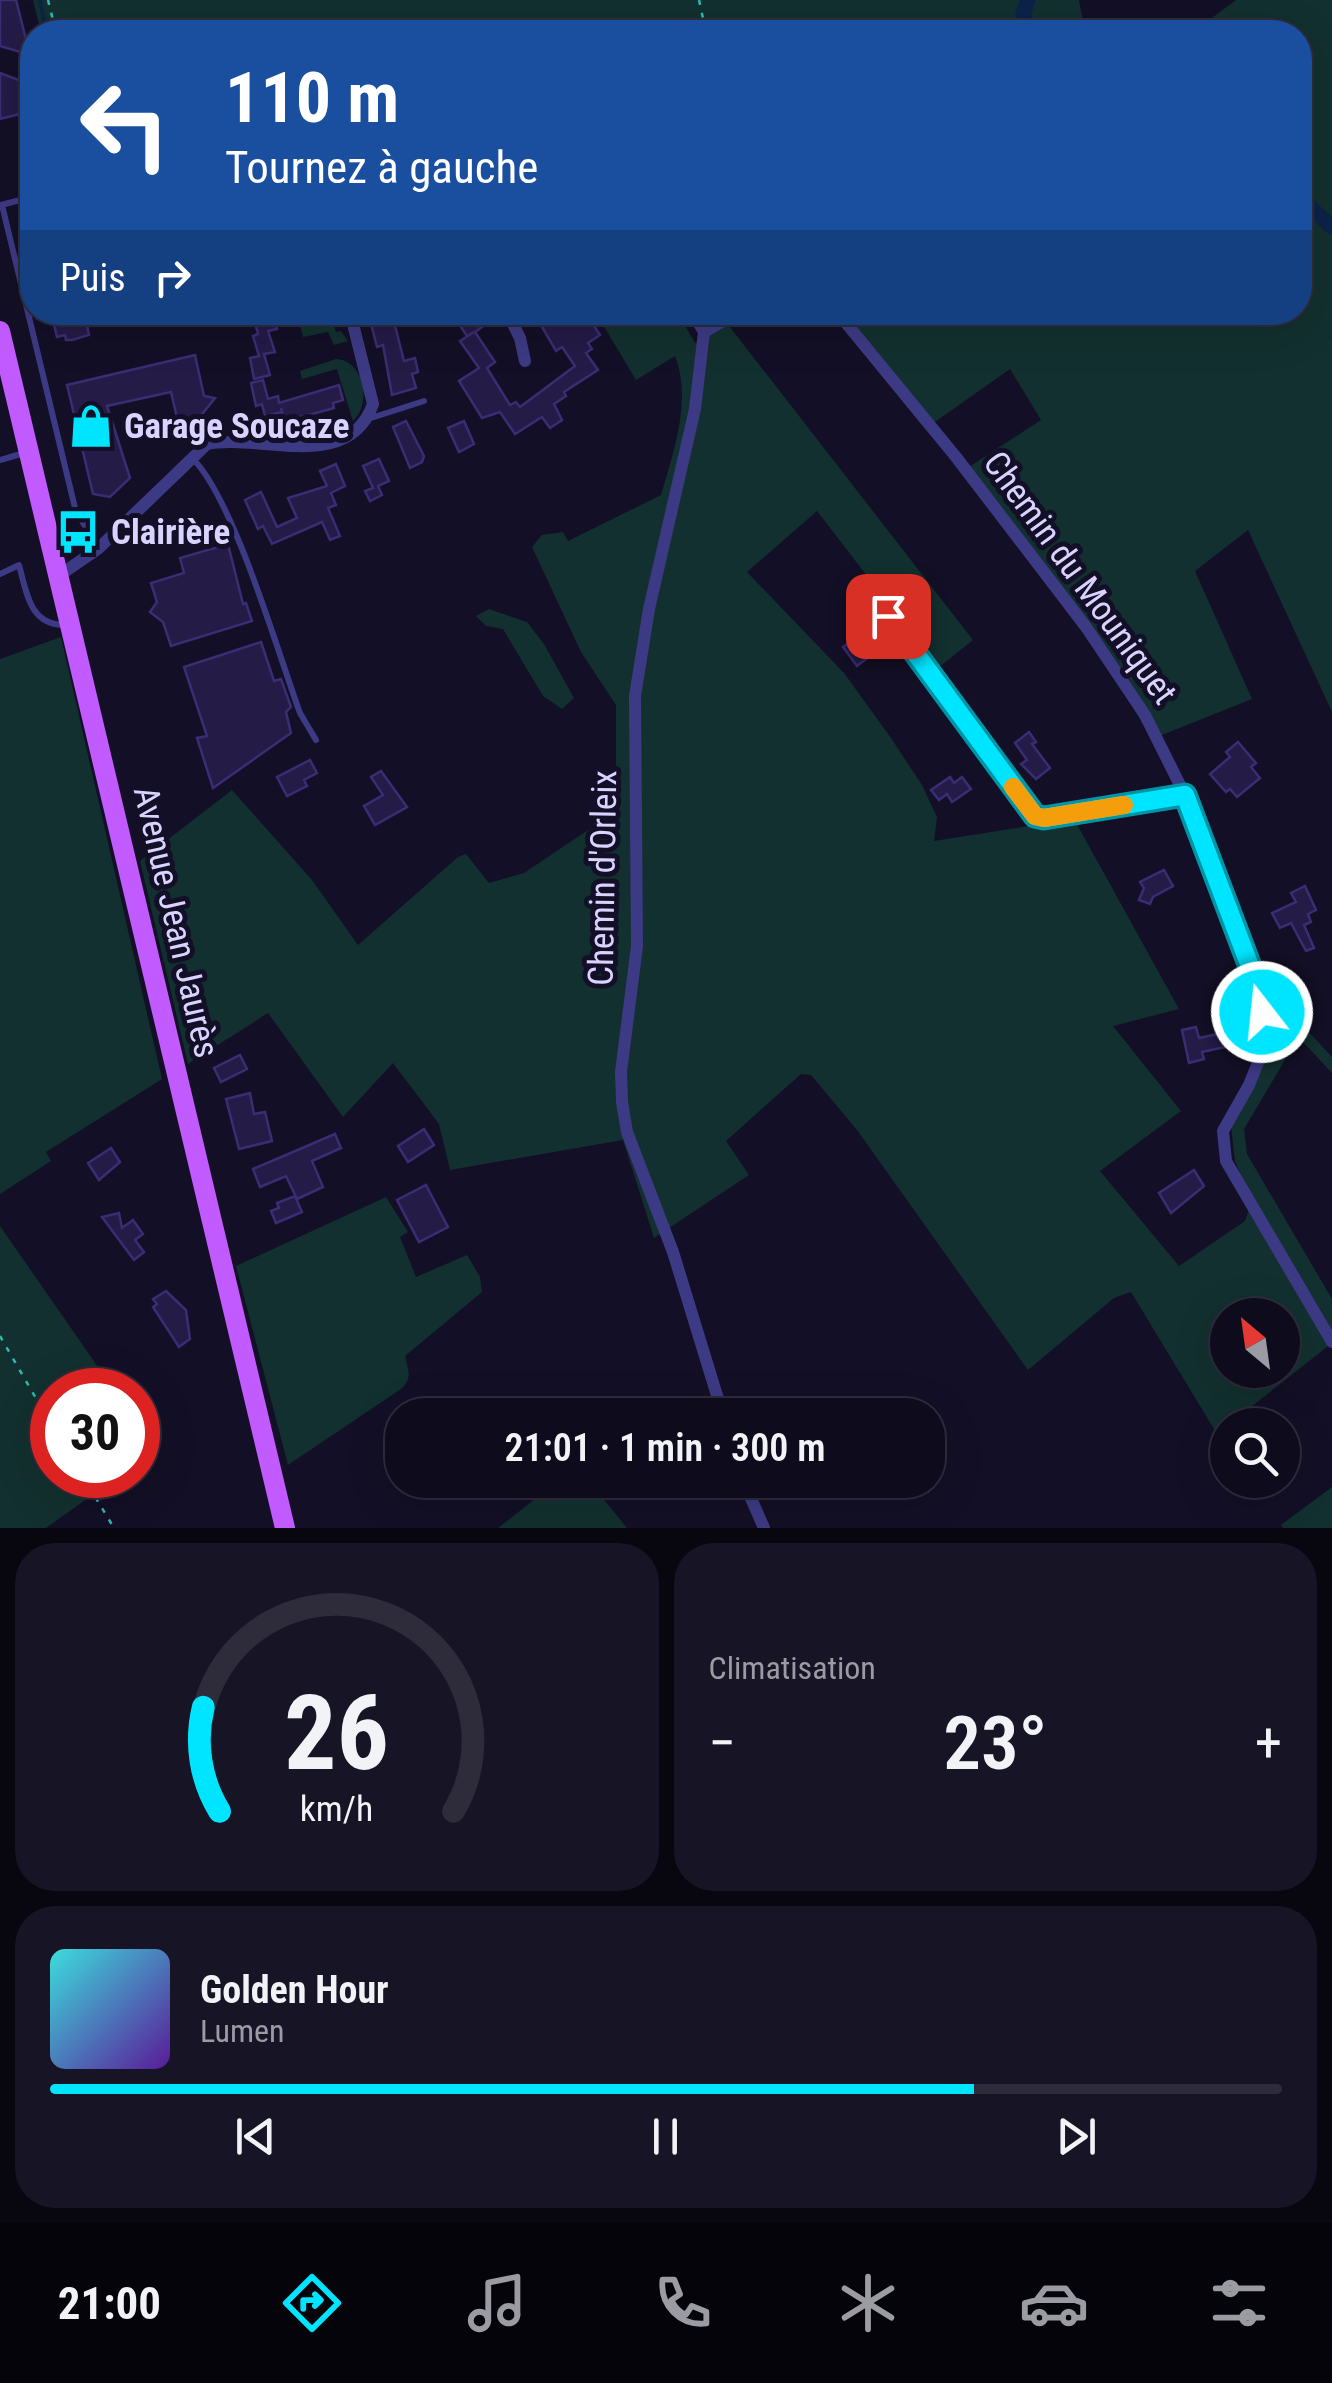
<!DOCTYPE html>
<html lang="fr">
<head>
<meta charset="utf-8">
<style>
  body { margin:0; font-family:"Roboto Condensed",sans-serif; background:#171425; color:#f1f3f6; height:100vh; display:flex; flex-direction:column; font-size:38px; white-space:nowrap }
  * { box-sizing:border-box; margin:0 }
  p { font-size:32px; color:#9b9ba3 }
  .icon { flex:none; width:55px; height:55px; fill:none; stroke:currentColor; stroke-width:2; stroke-linecap:round; stroke-linejoin:round }
  .map { position:relative; height:1528px; overflow:hidden }
  .panel { display:flex; flex-direction:column; gap:15px; padding:15px; background:#08060f; flex:1 }
  .panel>* { flex:none }
  .guide { position:absolute; left:20px; top:20px; width:1292px; height:305px; border-radius:40px; box-shadow:0 10px 40px #0002,0 0 0 2px #2e2b3b; background:#1a4fa0; color:#fff; overflow:hidden }
  .needle { width:65px; rotate:331deg }
  .tools { position:absolute; left:1210px; top:1298px; display:grid; gap:20px }
  .tools a { display:grid; place-items:center; width:90px; height:90px; border-radius:50%; background:#0e0b1c; box-shadow:0 10px 40px #0002,0 0 0 2px #2e2b3b; font-size:50px }
  .speed { position:absolute; left:30px; top:1368px; display:flex; gap:20px; font-size:50px; font-weight:700; text-align:center }
  .speed>* { display:grid; place-content:center; width:130px; height:130px; border-radius:50%; background:#0e0b1c; box-shadow:0 10px 40px #0002,0 0 0 2px #2e2b3b; line-height:1 }
  .speed .limit { border:15px solid #d22; background:#fff; color:#111 }
  .pin { position:absolute; display:grid; place-items:center; width:85px; height:85px; color:#fff; margin:-42px; border-radius:20px; box-shadow:0 5px 15px #0006 }
  .me { position:absolute; width:110px; margin:-55px; rotate:344deg; stroke-linejoin:round; filter:drop-shadow(0 0 8px #0008) }
  .turn { display:flex; align-items:center; gap:35px; height:210px; padding:0 40px; font-size:45px }
  .turn .icon { width:130px; height:130px; stroke-width:2.5 }
  .turn b { display:block; font-size:70px; line-height:85px }
  .then { display:flex; align-items:center; height:95px; padding:0 40px; background:#0003; gap:20px; font-size:38px }
  .big { font-size:75px; font-weight:600; line-height:1.1 }
  .panel .card { flex:1; display:flex; flex-direction:column; justify-content:center; gap:15px; min-width:0; padding:0 35px; border-radius:40px; background:#171425 }
  .panel .dial { align-items:center; gap:0 }
  .dial svg { height:260px; overflow:visible; fill:none; stroke:#2e2b3b; stroke-width:7; stroke-linecap:round; text-anchor:middle }
  .dial text { fill:#f1f3f6; stroke:none }
  .song { display:flex; align-items:center; gap:30px }
  .cover { width:120px; height:120px; border-radius:15px; background:linear-gradient(135deg,hsl(180 70% 55%),hsl(270 70% 35%)) }
  .played { height:10px; border-radius:5px; background:linear-gradient(90deg,#00e5ff 75%,#2e2b3b 75%) }
  .keys { display:flex; justify-content:space-around; direction:ltr }
  .heat { display:flex; justify-content:space-between; align-items:center; font-size:55px; direction:ltr }
  .panel .tiles { flex:1; display:grid; gap:15px; grid-template-columns:1fr 1fr }
  .card:last-child { grid-column:span 2 }
  .trip { position:absolute; left:385px; top:1398px; width:560px; height:100px; border-radius:40px; background:#0e0b1c; box-shadow:0 10px 40px #0002,0 0 0 2px #2e2b3b; font-weight:600; line-height:100px; text-align:center }
  .tab-bar { display:flex; height:160px; justify-content:space-around; align-items:center; background:#06040b; color:#9b9ba3 }
  .tab-bar .icon { width:70px; height:70px }
  .tab-bar .active { color:#00e5ff }
  .tab-bar b { font-size:45px; color:#f1f3f6 }
  .map>svg:first-child { display:block }
</style>
</head>
<body>
<div class="map">
<svg width="1332" height="1528" viewBox="0 0 1332 1528">
  <rect width="100%" height="100%" fill="#130f26"/>
  <g fill="#12302f" fill-rule="evenodd">
    <polygon points="33,0 1079,0 1085,32 41,32"/>
    <polygon points="1236,0 1332,0 1332,712 1248,530 1195,571 1252,699 1152,739 1104,660 961,472 1041,420 1010,369 925,429 831,313 1300,312 1300,32 1193,32"/>
    <polygon points="297,313 331,313 336,332 341,331 348,341 334,345 328,332 303,337"/>
    <path d="M596,313H678L695,343L726,322L973,640L938,668L817,511L747,572L844,673L891,738L922,785L937,817L934,841L1074,819L1179,1009L1113,1026L1181,1111L1100,1171L1179,1266L1245,1221L1252,1202L1235,1161L1231,1126L1281,1026L1298,1020L1332,1057V1073L1304,1043H1295L1244,1129L1247,1154L1332,1299V1343L1217,1434L1131,1292L1114,1298L1028,1370L857,1130L811,1075L801,1074L726,1141L749,1175L654,1238L623,1140L450,1170L439,1124L393,1063L343,1117L268,1013L188,1064L140,861L232,790L312,880L358,945L458,857L466,854L489,883L524,873L594,826L604,805L616,802V705L581,652L532,547L542,535L563,532L568,541L661,495C674,450 692,400 675,356L636,380ZM1228,1315H1282V1370H1228Z"/>
    <path d="M336,359C363,360 373,403 353,421L337,369L302,379L300,371Z"/>
    <polygon points="489,609 527,622 544,644 574,698 562,709 543,696 503,629 486,626 476,616"/>
    <polygon points="61,637 162,1079 46,1152 51,1161 0,1194 0,659"/>
    <path d="M386,1197L408,1232L400,1237L416,1277L467,1255L480,1277L482,1292L405,1356C408,1370 413,1378 401,1389L288,1465L236,1266Z"/>
    <polygon points="0,1226 114,1390 52,1390 52,1475 88,1475 98,1491 46,1528 0,1528"/>
    <polygon points="559,1480 588,1480 627,1528 498,1528"/>
    <polygon points="1332,1487 1332,1528 1283,1528 1281,1525"/>
  </g>
  <g fill="none" stroke-linecap="round" stroke-linejoin="round">
    <polyline stroke="#0c2248" stroke-width="4" points="40,0 46,32"/>
    <g stroke="#0c2248" stroke-width="15">
      <polyline points="1028,0 1023,14 1032,32"/>
      <polyline points="1300,198 1332,227"/>
    </g>
  </g>
  <g fill="#241b47" stroke="#3b2d73" stroke-width="2.5">
    <polygon points="0,0 16,0 30,55 0,46"/>
    <polygon points="0,73 32,85 32,111 0,119"/>
    <polygon points="51,312 84,312 89,335 72,340 66,340 65,335 57,337"/>
    <polygon points="252,312 272,312 277,329 268,331 275,352 264,354 270,375 254,379 250,358 259,356 253,336 258,334"/>
    <polygon points="458,312 472,312 482,327 475,332 495,362 487,368 510,405 516,402 520,407 575,366 562,347 556,351 542,327 565,312 585,312 600,335 588,343 592,349 586,353 598,370 564,392 566,396 554,404 562,420 550,428 542,417 515,434 500,412 482,418 459,381 479,368 460,341 474,332 467,336 456,319 460,317"/>
    <polygon points="392,314 404,361 415,358 418,372 412,374 416,388 392,395 383,345 377,347 370,320"/>
    <polygon points="195,355 204,396 215,398 190,429 177,418 171,392 107,406 130,478 110,497 93,494 67,385"/>
    <polygon points="263,380 268,399 278,396 279,403 339,385 343,400 333,403 334,408 305,416 284,419 281,408 282,412 265,416 262,404 256,406 251,383"/>
    <polygon points="406,421 424,456 422,462 410,468 393,427"/>
    <polygon points="464,421 474,444 459,452 448,428"/>
    <polygon points="379,459 389,481 378,486 382,495 370,501 365,491 373,488 363,466"/>
    <polygon points="336,464 345,486 331,493 336,505 328,508 340,536 330,540 322,522 272,544 263,526 258,529 245,500 261,492 277,527 297,518 288,498 327,486 320,471"/>
    <polygon points="228,544 243,604 246,603 252,621 171,646 163,622 150,612 157,602 151,583 184,573 180,558"/>
    <polygon points="871,626 881,638 870,646 875,652 857,666 843,647"/>
    <polygon points="261,642 274,681 281,679 291,707 286,712 291,733 213,788 197,738 207,736 184,667"/>
    <polygon points="1029,732 1036,742 1032,744 1050,768 1036,779 1021,764 1027,760 1015,743"/>
    <polygon points="1238,742 1256,763 1251,767 1260,778 1237,797 1230,789 1226,792 1210,774 1230,757 1226,752"/>
    <polygon points="310,760 317,773 304,780 307,786 287,796 277,777"/>
    <polygon points="381,771 407,807 375,825 364,806 383,795 371,777"/>
    <polygon points="950,777 954,783 962,777 971,789 952,802 947,794 939,800 931,790"/>
    <polygon points="1164,870 1173,886 1153,897 1150,904 1139,900 1144,888 1140,882"/>
    <polygon points="1305,886 1316,910 1308,914 1311,922 1304,925 1314,948 1306,951 1291,923 1280,928 1272,913 1296,902 1291,893"/>
    <polygon points="1196,1027 1199,1038 1222,1033 1225,1047 1202,1052 1204,1059 1189,1063 1182,1030"/>
    <polygon points="240,1055 247,1069 221,1082 214,1068"/>
    <polygon points="250,1093 254,1114 265,1112 272,1141 239,1149 226,1099"/>
    <polygon points="424,1129 434,1145 408,1162 398,1146"/>
    <polygon points="335,1134 341,1148 312,1161 323,1187 297,1199 286,1176 260,1187 253,1169"/>
    <polygon points="111,1148 120,1162 99,1180 88,1163"/>
    <polygon points="1194,1170 1204,1186 1171,1213 1159,1193"/>
    <polygon points="426,1185 448,1227 419,1242 397,1200"/>
    <polygon points="295,1196 302,1212 276,1223 271,1211 279,1208 277,1203"/>
    <polygon points="119,1213 122,1228 133,1220 143,1234 135,1240 144,1252 134,1260 102,1217"/>
    <polygon points="166,1291 186,1310 190,1339 179,1347 153,1307 157,1304 153,1299"/>
  </g>
  <g fill="none" stroke-linecap="round" stroke-linejoin="round">
    <g stroke="#2fb8b0" stroke-width="2.5" stroke-dasharray="5 8" stroke-linecap="butt">
      <polyline points="48,0 56,32"/>
      <polyline points="699,0 706,32"/>
      <polyline points="0,1336 52,1426"/>
      <polyline points="82,1475 114,1528"/>
    </g>
    <g stroke="#3d3a85" stroke-width="6">
      <polyline points="1,205 32,197"/>
      <polyline points="2,205 76,512 99,547"/>
      <polyline points="368,419 424,401"/>
      <path d="M193,459C234,500 278,653 300,713L316,740"/>
      <polyline points="0,460 24,453"/>
      <path d="M0,574L19,565C27,594 30,626 66,625"/>
      <polyline points="887,617 1035,816 1044,818 1184,795"/>
    </g>
    <g stroke="#3d3a85" stroke-width="12">
      <polyline points="507,312 520,338 525,361"/>
      <polyline points="692,312 704,332"/>
      <polyline points="837,312 956,457 1086,627 1145,715 1185,795 1257,985 1268,1038 1249,1085 1223,1131 1226,1161 1332,1342"/>
      <polyline points="704,332 695,409 649,609 635,696 637,946 621,1072 622,1102 627,1132 673,1252 723,1415"/>
      <polyline points="704,332 739,312"/>
      <path d="M60,575L99,548L207,444C258,433 349,474 373,404L350,312"/>
      <polyline points="743,1480 764,1528"/>
    </g>
    <polyline stroke="#c25bff" stroke-width="20" points="0,331 285,1528"/>
  </g>
  <g fill="none" stroke-linecap="round" stroke-linejoin="round">
    <g stroke="#0095a6" stroke-width="25">
      <polyline id="route" points="888,616 1035,816 1044,818 1185,795 1257,985 1262,1012"/>
    </g>
    <use href="#route" stroke="#00e5ff" stroke-width="18"/>
    <polyline stroke="#f59e0b" stroke-width="18" points="1013,787 1035,816 1044,818 1124,805"/>
  </g>
  <defs>
    <g id="shop-bare" transform="scale(3.45)"><path d="M-5-2.5h2.3a2.7 3.5 0 0 1 5.4 0H5L5.5 6h-11ZM-1.5-2.5h3a1.5 2.3 0 0 0-3 0Z" fill="#00e5ff" stroke="#130f26" stroke-width="2.5" paint-order="stroke"/></g>
    <g id="bus-bare" transform="scale(3.45)"><path d="M-5-6H5V4H4V6H2V4H-2V6H-4V4H-5ZM-3.5-4V0h7V-4ZM-3.5 1.2v1.5H-2V1.2ZM2 1.2v1.5H3.5V1.2Z" fill="#00e5ff" stroke="#130f26" stroke-width="2.5" paint-order="stroke"/></g>
  </defs>
  <g fill-rule="evenodd">
    <use href="#shop-bare" x="91" y="426"/>
    <use href="#bus-bare" x="78" y="532"/>
  </g>
  <g text-anchor="middle" dominant-baseline="central" stroke-width="10" stroke-linejoin="round" paint-order="stroke">
    <g font-size="35" font-weight="bold" fill="#d9d4ff" stroke="#130f26" text-anchor="start">
      <text x="124" y="426">Garage Soucaze</text>
      <text x="111" y="532">Clairière</text>
    </g>
    <g font-size="35" fill="#d9d4ff" stroke="#130f26">
      <text transform="translate(1080 578) rotate(54)">Chemin du Mouniquet</text>
      <text transform="translate(603 878) rotate(-89)">Chemin d'Orleix</text>
      <text transform="translate(176 922) rotate(77)">Avenue Jean Jaurès</text>
    </g>
  </g>
</svg>
<div class="tools">
<a><svg class="needle" viewBox="-14 -14 28 28"><path d="M0-13l5 13h-10z" fill="#e53935"/><path d="M0 13l5-13h-10z" fill="#9b9ba3"/></svg></a>
<a><svg class="icon" aria-label="search" viewBox="0 0 24 24"><circle cx="10" cy="10" r="6"/><path d="M15 15l6 6"/></svg></a>
</div>
<div class="speed"><div class="limit">30</div></div>
<div class="pin" style="left:888px;top:616px;background:#d93025"><svg class="icon" aria-label="arrive" viewBox="0 0 24 24"><path d="M6 21V4h12l-3 4 3 4H6"/></svg></div>
<svg class="me" style="left:1262px;top:1012px" viewBox="-20 -20 40 40"><circle r="17" fill="#00e5ff" stroke="#fff" stroke-width="3"/><path d="M0-11L8 9 0 5-8 9z" fill="#fff"/></svg>
<div class="trip">21:01 · 1 min · 300 m</div>
<div class="guide">
<div class="turn"><svg class="icon" aria-label="left" viewBox="0 0 24 24"><path d="M17 20v-9H6M10 6l-5 5 5 5"/></svg><div><b>110 m</b>Tournez à gauche</div></div>
<div class="then">Puis<svg class="icon" aria-label="right" viewBox="0 0 24 24"><path d="M7 20v-9h11M14 6l5 5-5 5"/></svg></div>
</div>
</div>
<section class="panel">
<div class="tiles">
<div class="card dial"><svg viewBox="0 0 100 80">
<path d="M14 69A42 42 0 1 1 86 69"/>
<path d="M14 69A42 42 0 0 1 9 37" stroke="#00e5ff"/>
<text x="50" y="56" font-size="32" font-weight="700">26</text>
<text x="50" y="72" font-size="11">km/h</text>
</svg></div>
<div class="card"><p>Climatisation</p>
<div class="heat"><a>−</a><b class="big">23°</b><a>+</a></div>
</div>
<div class="card">
<div class="song"><i class="cover"></i><div><b>Golden Hour</b><p>Lumen</p></div></div>
<div class="played"></div>
<div class="keys"><svg class="icon" aria-label="previous" viewBox="0 0 24 24"><path d="M18 5L8 12l10 7zM5 5v14"/></svg><svg class="icon" aria-label="pause" viewBox="0 0 24 24"><path d="M8 5v14M16 5v14"/></svg><svg class="icon" aria-label="next" viewBox="0 0 24 24"><path d="M6 5l10 7-10 7zM19 5v14"/></svg></div>
</div>
</div>
</section>
<nav class="tab-bar">
<b>21:00</b>
<svg class="icon active" aria-label="directions" viewBox="0 0 24 24"><path d="M12 3l9 9-9 9-9-9zM9 14v-3h6M13 9l2 2-2 2"/></svg>
<svg class="icon" aria-label="music" viewBox="0 0 24 24"><path d="M9 18V5l10-2v13"/><circle cx="6" cy="18" r="3"/><circle cx="16" cy="16" r="3"/></svg>
<svg class="icon" aria-label="phone" viewBox="0 0 24 24"><path d="M5 4h4l2 5-3 2q2 4 5 5l2-3 5 2v4C11 20 4 13 5 4z"/></svg>
<svg class="icon" aria-label="climate" viewBox="0 0 24 24"><path d="M12 3v18M4 7l16 10M4 17L20 7"/></svg>
<svg class="icon" aria-label="car" viewBox="0 0 24 24"><path d="M5 17H2v-5l4-1 3-4h7l3 4 3 1v5h-3M9 17h6M6 11h13"/><circle cx="7" cy="17" r="2"/><circle cx="17" cy="17" r="2"/></svg>
<svg class="icon" aria-label="filters" viewBox="0 0 24 24"><path d="M4 7h16M4 17h16"/><circle cx="9" cy="7" r="2"/><circle cx="15" cy="17" r="2"/></svg>
</nav>
</body>
</html>
